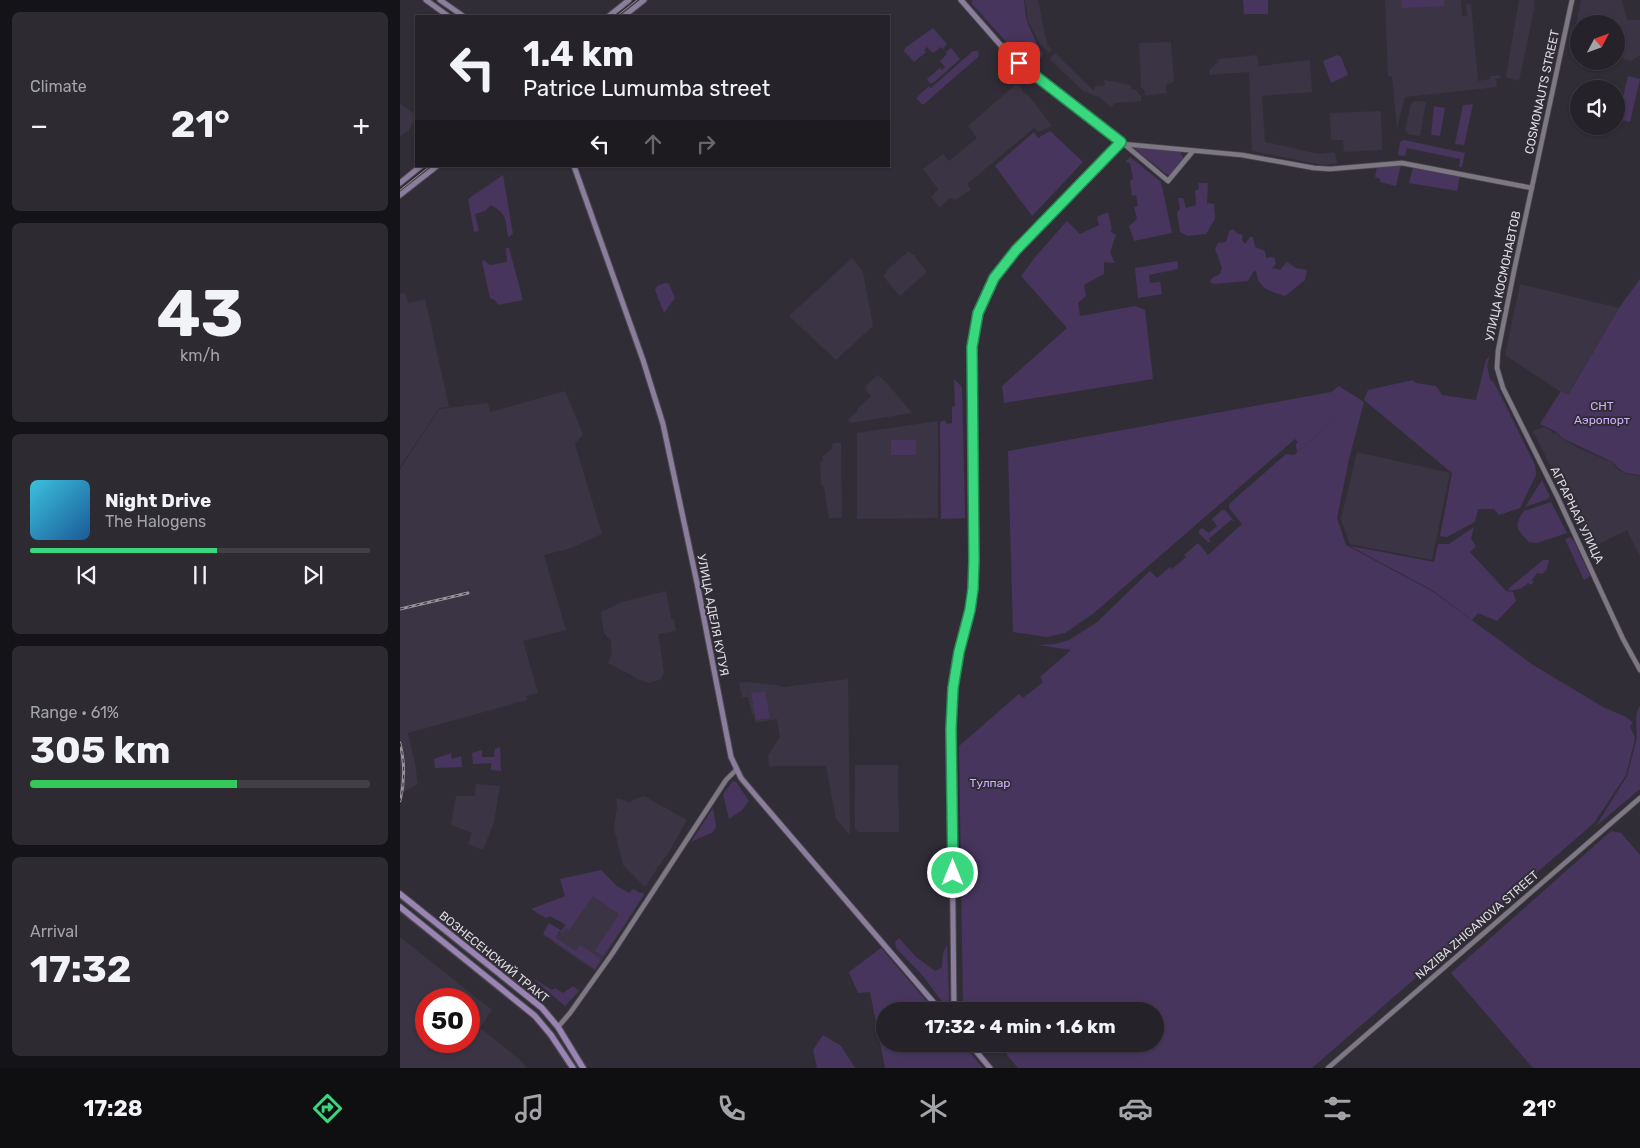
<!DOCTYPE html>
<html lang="en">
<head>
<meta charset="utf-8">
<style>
  body { margin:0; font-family:Rubik,sans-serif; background:#2d2a31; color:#f1f3f6; height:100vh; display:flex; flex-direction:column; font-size:19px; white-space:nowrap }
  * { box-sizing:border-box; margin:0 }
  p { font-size:16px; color:#a3a4a8 }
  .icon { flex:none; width:28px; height:28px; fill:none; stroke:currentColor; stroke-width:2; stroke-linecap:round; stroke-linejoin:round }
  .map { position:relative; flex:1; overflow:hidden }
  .sheet { display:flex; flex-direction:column; gap:12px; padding:12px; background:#141317; width:400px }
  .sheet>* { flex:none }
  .banner { position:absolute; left:15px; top:15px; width:475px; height:152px; border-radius:0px; box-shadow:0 1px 4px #0004,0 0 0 1px #423f46; background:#252229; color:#f1f3f6; overflow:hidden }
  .needle { width:32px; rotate:49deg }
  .controls { position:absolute; left:1170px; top:15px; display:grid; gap:10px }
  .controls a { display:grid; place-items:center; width:55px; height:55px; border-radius:50%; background:#252229; box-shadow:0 1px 4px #0004,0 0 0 1px #423f46; font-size:25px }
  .speed { position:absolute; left:15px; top:988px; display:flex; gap:10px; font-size:25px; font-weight:700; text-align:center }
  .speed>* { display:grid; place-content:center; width:65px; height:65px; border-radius:50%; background:#252229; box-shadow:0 1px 4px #0004,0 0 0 1px #423f46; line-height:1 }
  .speed .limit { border:8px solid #d22; background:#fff; color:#111 }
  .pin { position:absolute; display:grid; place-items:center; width:42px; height:42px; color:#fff; margin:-21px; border-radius:10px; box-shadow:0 2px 8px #0006 }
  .me { position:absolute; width:55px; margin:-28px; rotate:0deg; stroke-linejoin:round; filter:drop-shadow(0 0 4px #0008) }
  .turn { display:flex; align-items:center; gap:18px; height:105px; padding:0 25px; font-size:22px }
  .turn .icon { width:65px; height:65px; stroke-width:2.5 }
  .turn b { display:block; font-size:35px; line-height:42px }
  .lanes { display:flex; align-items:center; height:48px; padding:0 25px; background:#0003; justify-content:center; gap:25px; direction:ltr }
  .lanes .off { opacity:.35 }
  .big { font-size:38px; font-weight:700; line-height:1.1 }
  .sheet .widget { flex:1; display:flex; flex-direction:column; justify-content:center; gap:8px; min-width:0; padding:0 18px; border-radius:8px; background:#2d2a31 }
  .sheet .dial { align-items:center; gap:0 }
  .dial b { font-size:65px; line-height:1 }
  .song { display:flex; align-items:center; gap:15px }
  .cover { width:60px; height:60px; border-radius:8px; background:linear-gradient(135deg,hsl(190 70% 55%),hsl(210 70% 35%)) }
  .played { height:5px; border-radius:2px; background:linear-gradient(90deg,#39d87f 55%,#423f46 55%) }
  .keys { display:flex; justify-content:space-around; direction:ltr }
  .heat { display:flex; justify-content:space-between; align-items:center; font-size:28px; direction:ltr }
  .charge { height:8px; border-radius:4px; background:linear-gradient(90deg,#34c759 61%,#423f46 0) }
  .trip { position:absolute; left:476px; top:1002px; width:288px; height:50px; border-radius:25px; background:#252229; box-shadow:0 1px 4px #0004,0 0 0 1px #423f46; font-weight:700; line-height:50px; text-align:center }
  .menu { display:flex; height:80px; justify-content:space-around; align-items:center; background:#0f0e10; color:#a3a4a8 }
  .menu .icon { width:35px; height:35px }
  .menu .on { color:#39d87f }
  .menu b { font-size:22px; color:#f1f3f6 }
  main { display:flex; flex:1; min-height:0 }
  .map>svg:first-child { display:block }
</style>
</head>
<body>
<main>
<section class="sheet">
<div class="widget"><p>Climate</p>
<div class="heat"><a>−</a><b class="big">21°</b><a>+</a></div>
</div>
<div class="widget dial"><b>43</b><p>km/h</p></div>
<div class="widget">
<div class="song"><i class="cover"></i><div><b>Night Drive</b><p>The Halogens</p></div></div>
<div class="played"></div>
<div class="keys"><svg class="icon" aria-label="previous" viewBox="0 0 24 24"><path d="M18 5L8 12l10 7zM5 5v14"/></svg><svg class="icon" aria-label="pause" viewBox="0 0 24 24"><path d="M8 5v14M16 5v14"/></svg><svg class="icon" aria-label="next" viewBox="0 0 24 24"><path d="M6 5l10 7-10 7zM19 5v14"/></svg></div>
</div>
<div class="widget"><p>Range · 61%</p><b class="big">305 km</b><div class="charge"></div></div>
<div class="widget"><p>Arrival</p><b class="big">17:32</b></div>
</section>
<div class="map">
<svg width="1240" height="1068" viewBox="0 0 1240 1068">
  <rect width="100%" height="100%" fill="#312d37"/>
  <g fill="#3b3444" fill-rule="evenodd">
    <polygon points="625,0 638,0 647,45 652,50 649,53 640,44 628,21"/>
    <polygon points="985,0 1061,0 1062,16 1067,16 1066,4 1071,4 1078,81 1090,79 1090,76 1100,75 1101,78 1096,79 1097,87 1005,97 997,128 992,77 988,76"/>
    <polygon points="1119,0 1134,0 1135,5 1119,81 1106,77"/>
    <polygon points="1181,0 1222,0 1227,20 1240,20 1240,55 1231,61 1219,58 1216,59 1216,24 1179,24 1179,54 1170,53"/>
    <polygon points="771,42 774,82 766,85 766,93 745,96 744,89 742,89 741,86 739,43"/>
    <polygon points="655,53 694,91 695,86 705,85 704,80 731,85 731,89 736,90 741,96 741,101 715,103 711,107 699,97 683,91 650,59"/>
    <polygon points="857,55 859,66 910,60 912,92 862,96 865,142 919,154 935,152 937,163 923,165 852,151 849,72 809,75 809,70 817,63 819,59"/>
    <polygon points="616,84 623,89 622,91 629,96 652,126 638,132 634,128 567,184 571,190 555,200 550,198 540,207 531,197 538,189 523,169 543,154 549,161 577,138 568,126"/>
    <polygon points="1015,101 1026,102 1020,136 1008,134 1005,130 1011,104"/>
    <polygon points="0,104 16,115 16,119 8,131 0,136"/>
    <polygon points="981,111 982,150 944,152 943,140 931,140 930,113"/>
    <polygon points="509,251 513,255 515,255 516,259 527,272 500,296 483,276 487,272 486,271"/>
    <polygon points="452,258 463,272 473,326 436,360 389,316"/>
    <polygon points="1120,284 1219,308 1167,396 1105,355"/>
    <polygon points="3,293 6,294 8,303 25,299 49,407 39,408 0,467 0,294"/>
    <polygon points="478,375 487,383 512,413 451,423 448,420 458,411 457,409 471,396 465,389 467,387 465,386"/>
    <polygon points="165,391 183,434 175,444 202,534 171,548 144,555 166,630 123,641 138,693 126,696 127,700 8,733 15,764 18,784 0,794 0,469 39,409 88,403 90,412"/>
    <polygon points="538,421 538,518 457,519 457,433"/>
    <polygon points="1144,427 1152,431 1153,434 1157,432 1160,437 1178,448 1212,462 1218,470 1227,474 1240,476 1240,556 1227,530 1191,548 1133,431"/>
    <polygon points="433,443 441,443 442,518 429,518 424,487 421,485 420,463 423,460 422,457 431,450"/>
    <polygon points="957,452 1050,473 1032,560 950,544 941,519"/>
    <polygon points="266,591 271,619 274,619 276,631 258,634 264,672 261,679 250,683 240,680 208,663 212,654 211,641 204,633 201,612 222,602"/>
    <polygon points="448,679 450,835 436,819 426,766 369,766 368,755 380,737 377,719 355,723 354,714 352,714 348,697 342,697 339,683 346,682 378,685 383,687"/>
    <polygon points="455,765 498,765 499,832 458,832 455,829"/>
    <polygon points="76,784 100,786 94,822 83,850 68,844 72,833 51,825 56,796 75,796"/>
    <polygon points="244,796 287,820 267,855 264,858 245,887 223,865 214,828 217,806 216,799 221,799 231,803 232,800"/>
    <polygon points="194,882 215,888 238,905 195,971 153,942"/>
    <path d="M0,937L92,1010L80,1028L119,1059L127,1068H0ZM26,999H69V1041H26Z"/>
  </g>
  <g fill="#47355e">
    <path d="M572,0H624C625,7 625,14 627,21C629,27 639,49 643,54L636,65H634L609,45L572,4Z"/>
    <polygon points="843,0 868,0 868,14 844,14"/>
    <polygon points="1002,0 1044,0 1044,6 1002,8"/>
    <polygon points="533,28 547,44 543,49 541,47 533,53 527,47 524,50 526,52 514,62 504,51 505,48"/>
    <polygon points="551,48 560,59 533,83 530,83 527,79 540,68 542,70 545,67 540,61 547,54 546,52"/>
    <polygon points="573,51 578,51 579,55 578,57 524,104 522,104 516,98 529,86 531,88"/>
    <polygon points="937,55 941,57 948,75 931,83 923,61"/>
    <polygon points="1228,76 1240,79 1230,122 1218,119"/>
    <polygon points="1073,104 1064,145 1055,144 1063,105"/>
    <polygon points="1034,106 1045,108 1040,136 1031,135"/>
    <polygon points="650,131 683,162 632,216 595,166 634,132 638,138"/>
    <polygon points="1004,140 1065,153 1062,167 1059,167 1060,159 1007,148 1005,156 998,155 1000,142"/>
    <polygon points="738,147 780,152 784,159 769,175 766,174 735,149"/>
    <polygon points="730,157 761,182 772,233 734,241 729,226 737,219 734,207 738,206 736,195 732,196 730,181 733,179 730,163 725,162"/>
    <polygon points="1001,164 996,186 980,182 980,179 975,177 977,166"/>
    <polygon points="1013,167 1060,176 1057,191 1009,183"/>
    <path d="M103,175L113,234L108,237C105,219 108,215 91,205L85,211L75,214L79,231L74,232L68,199Z"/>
    <polygon points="798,183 808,183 807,203 814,204 815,219 806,234 788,236 780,232 777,212 780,209 778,198 783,198 786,208 796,205 795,191 799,189"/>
    <polygon points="708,212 712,230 710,231 716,235 710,252 715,263 704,262 704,274 684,285 686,296 678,303 680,316 735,306 745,310 753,379 604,403 602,386 667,328 621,276 636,256 667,221 680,234 699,225 697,217"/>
    <path d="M833,229L837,233L843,235L842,240L845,244L850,237H853L855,247L865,251L866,258L874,257L876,264L872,268L880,270L887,262L896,268L907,270L905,280L885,296C869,291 859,289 856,271L853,272L848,281L814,284L810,282L812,278L820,274L822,268L815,249L818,243L826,242L829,231Z"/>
    <polygon points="106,248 109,248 123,300 98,305 95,300 90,298 82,262 83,260 90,265 107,262"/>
    <polygon points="777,261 778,269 749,275 750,283 760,282 762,294 738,298 735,268"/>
    <polygon points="1240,279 1240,475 1226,473 1219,469 1213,462 1162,438 1157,432 1140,424 1161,391 1168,395 1219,308"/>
    <polygon points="265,283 269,284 275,298 264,313 255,290 257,286"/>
    <polygon points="1090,356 1087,365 1090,380 1093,381 1102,398 1135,465 1136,475 1120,508 1099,515 1094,509 1078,509 1075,522 1047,537 1040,536 1052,473 964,400 968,390 1013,380 1016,383 1036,386 1042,395 1076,400 1086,360"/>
    <polygon points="554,379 562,387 565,518 541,519 540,422 545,420 547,424 552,423 552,407 555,406"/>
    <polygon points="939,386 964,402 949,459 937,518 946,545 1032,591 1133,665 1203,707 1226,717 1233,723 1230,726 1235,738 1226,775 1194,823 912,1068 618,1068 607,1055 607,1051 603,1050 597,1044 755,1044 755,1011 565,1011 563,1004 559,746 619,694 623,698 643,682 640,677 671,650 638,645 655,644 669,640 696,623 750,571 757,578 770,567 772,569 786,557 784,555 798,543 808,555 842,524 829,508 829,504 886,454 894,455 950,406 897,452 896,444 898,442 895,439 694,613 665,633 647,637 613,632 608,451 931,392"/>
    <rect x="491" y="440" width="25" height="15"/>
    <polygon points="1142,480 1150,497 1145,500 1125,507"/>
    <path d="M1151,502L1167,533L1137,543L1129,542C1117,529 1113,527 1124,511Z"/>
    <polygon points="822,510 825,510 834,521 831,520 809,539 811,542 808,542 799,533 799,530 802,528 809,533 817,526 812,519"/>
    <polygon points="1074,527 1071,539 1076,546 1070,552 1106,591 1113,592 1116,601 1097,621 1078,613 1072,620 1032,590 950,546 1034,562 1038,544 1049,544"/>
    <polygon points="1170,537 1174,541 1190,576 1184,580 1165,539"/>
    <polygon points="1143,560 1149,560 1147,569 1142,574 1137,573 1132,580 1134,582 1130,585 1128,583 1122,588 1111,591 1108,589"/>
    <polygon points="365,691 370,718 356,720 351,693"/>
    <polygon points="1240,706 1240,789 1196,826 1227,776 1237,738 1236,723 1237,711"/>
    <polygon points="100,747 101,771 91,770 91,763 73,764 72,753 82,750 82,757 94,757 95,749"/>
    <polygon points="51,753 52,759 61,756 62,767 35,768 34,759"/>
    <polygon points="333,781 336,782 349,801 342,810 329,819 323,794"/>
    <polygon points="313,808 316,827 313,832 291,842"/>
    <polygon points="1211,831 1221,833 1240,855 1240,1068 1133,1068 1051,973"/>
    <polygon points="201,870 217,886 229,893 233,889 240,893 242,892 244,895 203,956 195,951 219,914 193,896 169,930 166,928 163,933 159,931 156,938 176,951 180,945 201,959 195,969 143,934 149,923 162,931 166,925 150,916 146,918 131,909 165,896 160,879"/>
    <polygon points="499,938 516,957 535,971 542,967 543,954 547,944 549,1001 547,1005 544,1004 523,976 496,948 495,942"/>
    <polygon points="481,948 535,1011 485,1011 485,1044 562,1044 583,1068 485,1068 470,992 458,993 449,972"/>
    <polygon points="131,977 152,990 155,988 163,993 173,986 179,991 165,1006"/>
    <polygon points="423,1035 441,1046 455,1068 417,1068 413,1050"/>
  </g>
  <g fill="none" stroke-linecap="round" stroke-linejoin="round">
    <g stroke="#4c4850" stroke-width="6">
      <g id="tertiary">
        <polyline points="1172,0 1114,271 1098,351 1097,368 1103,388 1158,498 1223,639 1240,670"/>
        <polyline points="723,144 842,155 914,168 930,169 1002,163 1132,188"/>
        <polyline points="724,144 768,181 793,151"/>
        <polyline points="158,1027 170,1013 212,954 326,780 336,770"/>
        <polyline points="928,1068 1240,798"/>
      </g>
    </g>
    <g stroke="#4c4850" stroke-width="7">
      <g id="secondary">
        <polyline points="26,0 48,16"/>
        <polyline points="40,0 63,16"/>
        <polyline points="209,16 229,0"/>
        <polyline points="224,16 244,0"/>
        <polyline points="174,166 243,360 263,424 297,583 331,757 341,778 357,797 541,1011"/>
        <polyline points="0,183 21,166"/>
        <polyline points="0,195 37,166"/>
        <polyline points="554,1011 551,729 554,682 573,589 572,347 578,313 594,278 616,250 721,142 619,63 604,49 561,0"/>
        <polyline points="570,1044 590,1068"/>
      </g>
    </g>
    <g stroke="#4c4850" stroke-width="8">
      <g id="primary">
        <polyline points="0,894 142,1008 158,1027 183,1068"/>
        <polyline points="0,907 135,1016 151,1035 173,1068"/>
      </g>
    </g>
    <use href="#tertiary" stroke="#7d7884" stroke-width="4.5"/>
    <use href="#secondary" stroke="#8b7e9c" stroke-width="5"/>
    <use href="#primary" stroke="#9984b4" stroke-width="5.5"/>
    <g stroke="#95929a" stroke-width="1">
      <polyline points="217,16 237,0"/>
      <polyline points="0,190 30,166"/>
    </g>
    <g stroke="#95929a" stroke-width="3">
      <g id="rail">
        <polyline points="0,609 68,593"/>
        <path d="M0,743C5,763 5,781 0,801"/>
      </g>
    </g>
    <use href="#rail" stroke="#312d37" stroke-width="1" stroke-dasharray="4" stroke-linecap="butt"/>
  </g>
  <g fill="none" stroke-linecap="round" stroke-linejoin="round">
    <g stroke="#258c53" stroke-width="12">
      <polyline id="route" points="553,873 551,729 553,688 559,652 570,610 573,589 574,560 572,347 578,313 594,278 616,250 721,142 619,63"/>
    </g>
    <use href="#route" stroke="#39d87f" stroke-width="9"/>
  </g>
  <g text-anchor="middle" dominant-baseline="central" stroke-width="4" stroke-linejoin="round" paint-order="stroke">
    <g font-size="12" fill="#dcd9e0" stroke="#312d37">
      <text transform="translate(1142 92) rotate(-78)">COSMONAUTS STREET</text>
      <text transform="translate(1103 276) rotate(-78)">УЛИЦА КОСМОНАВТОВ</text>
      <text transform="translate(1177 515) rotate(64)">АГРАРНАЯ УЛИЦА</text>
      <text transform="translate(313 615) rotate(79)">УЛИЦА АДЕЛЯ КУТУЯ</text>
      <text transform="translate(1077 925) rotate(-41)">NAZIBA ZHIGANOVA STREET</text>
      <text transform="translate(94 957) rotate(39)">ВОЗНЕСЕНСКИЙ ТРАКТ</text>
    </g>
    <g font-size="12" fill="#d1aeff" stroke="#312d37">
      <text x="1202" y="406">СНТ<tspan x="1202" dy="14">Аэропорт</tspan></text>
      <text x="590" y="783">Тулпар</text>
    </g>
  </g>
</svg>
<div class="controls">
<a><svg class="needle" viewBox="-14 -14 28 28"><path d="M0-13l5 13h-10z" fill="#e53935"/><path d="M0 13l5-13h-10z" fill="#a3a4a8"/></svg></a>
<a><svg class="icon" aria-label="sound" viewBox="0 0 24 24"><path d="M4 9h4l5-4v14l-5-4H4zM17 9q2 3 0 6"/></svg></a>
</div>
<div class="speed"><div class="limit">50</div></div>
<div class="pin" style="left:619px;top:63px;background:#d93025"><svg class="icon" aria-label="arrive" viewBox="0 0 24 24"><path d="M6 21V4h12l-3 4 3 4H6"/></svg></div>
<svg class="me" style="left:553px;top:873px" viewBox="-20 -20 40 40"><circle r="17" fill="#39d87f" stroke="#fff" stroke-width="3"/><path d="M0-11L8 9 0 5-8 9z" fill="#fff"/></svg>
<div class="trip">17:32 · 4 min · 1.6 km</div>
<div class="banner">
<div class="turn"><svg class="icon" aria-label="left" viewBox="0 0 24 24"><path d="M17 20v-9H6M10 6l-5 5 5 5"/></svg><div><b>1.4 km</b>Patrice Lumumba street</div></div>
<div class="lanes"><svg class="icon" aria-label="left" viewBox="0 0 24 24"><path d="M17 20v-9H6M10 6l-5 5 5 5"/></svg><svg class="icon off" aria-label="ahead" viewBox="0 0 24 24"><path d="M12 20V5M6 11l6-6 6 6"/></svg><svg class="icon off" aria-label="right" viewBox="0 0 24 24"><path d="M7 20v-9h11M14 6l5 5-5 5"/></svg></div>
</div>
</div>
</main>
<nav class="menu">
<b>17:28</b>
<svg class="icon on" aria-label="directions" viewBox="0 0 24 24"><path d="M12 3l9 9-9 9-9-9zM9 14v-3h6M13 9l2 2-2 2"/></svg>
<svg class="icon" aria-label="music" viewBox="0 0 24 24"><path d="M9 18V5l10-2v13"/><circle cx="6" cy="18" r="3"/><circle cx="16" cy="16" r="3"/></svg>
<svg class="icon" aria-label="phone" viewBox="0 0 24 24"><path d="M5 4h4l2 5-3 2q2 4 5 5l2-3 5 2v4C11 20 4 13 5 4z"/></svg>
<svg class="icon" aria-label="climate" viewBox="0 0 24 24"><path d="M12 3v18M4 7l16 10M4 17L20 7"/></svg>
<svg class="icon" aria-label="car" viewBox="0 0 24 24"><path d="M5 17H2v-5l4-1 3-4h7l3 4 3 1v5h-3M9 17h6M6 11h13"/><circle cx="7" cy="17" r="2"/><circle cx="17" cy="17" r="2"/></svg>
<svg class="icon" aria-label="filters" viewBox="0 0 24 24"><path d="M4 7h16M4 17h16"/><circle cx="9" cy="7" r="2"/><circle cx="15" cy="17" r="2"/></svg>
<b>21°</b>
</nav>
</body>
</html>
